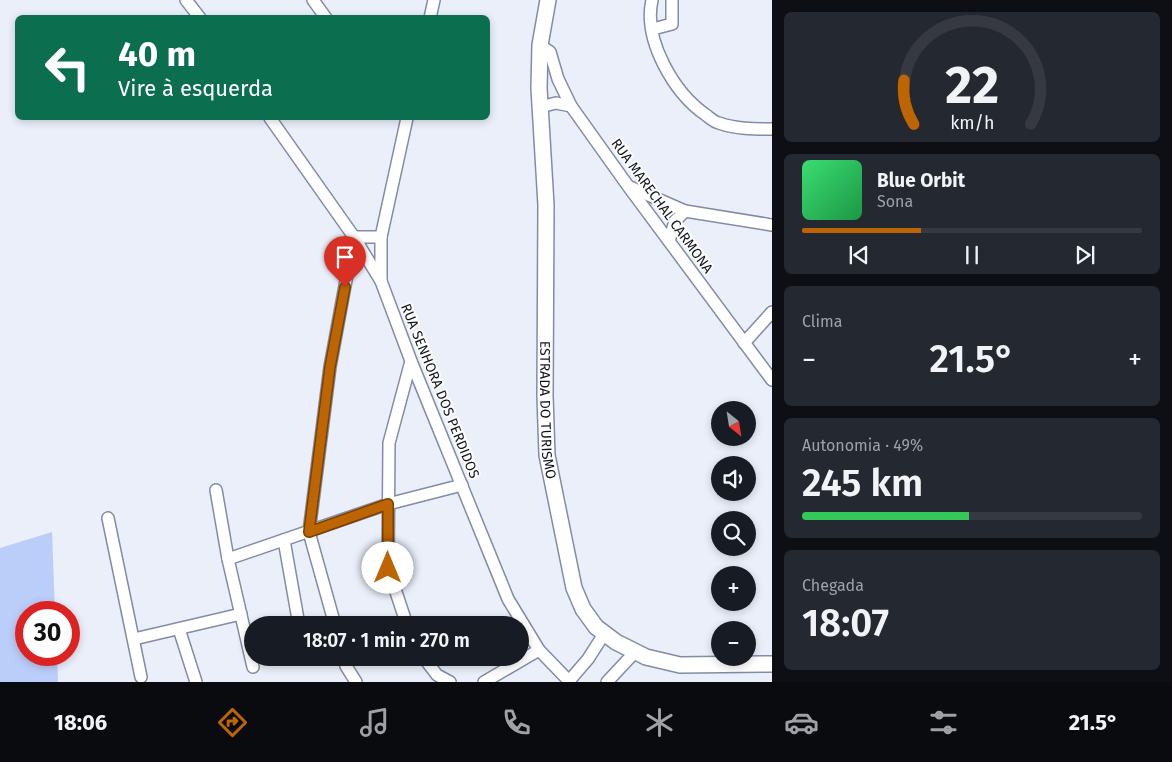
<!DOCTYPE html>
<html lang="pt">
<head>
<meta charset="utf-8">
<style>
  body { margin:0; font-family:"Fira Sans",sans-serif; background:#242831; color:#f1f3f6; height:100vh; display:flex; flex-direction:column; font-size:19px; white-space:nowrap }
  * { box-sizing:border-box; margin:0 }
  p { font-size:16px; color:#9ea1a6 }
  .icon { flex:none; width:28px; height:28px; fill:none; stroke:currentColor; stroke-width:2; stroke-linecap:round; stroke-linejoin:round }
  .map { position:relative; flex:1; overflow:hidden }
  .panel { display:flex; flex-direction:column; gap:12px; padding:12px; background:#0d0f14; width:400px }
  .panel>* { flex:none }
  .hud { position:absolute; left:15px; top:15px; width:475px; height:105px; border-radius:8px; box-shadow:0 2px 8px #0003; background:#0b6e4f; color:#fff; overflow:hidden }
  .needle { width:32px; rotate:150deg }
  .tools { position:absolute; left:711px; top:401px; display:grid; gap:10px }
  .tools a { display:grid; place-items:center; width:45px; height:45px; border-radius:50%; background:#171b24; box-shadow:0 2px 8px #0003; font-size:25px }
  .speed { position:absolute; left:15px; top:601px; display:flex; gap:10px; font-size:25px; font-weight:700; text-align:center }
  .speed>* { display:grid; place-content:center; width:65px; height:65px; border-radius:50%; background:#171b24; box-shadow:0 2px 8px #0003; line-height:1 }
  .speed .limit { border:8px solid #d22; background:#fff; color:#111 }
  .pin { position:absolute; display:grid; place-items:center; width:42px; height:42px; color:#fff; margin:-51px -21px; border-radius:50% 50% 50% 0; rotate:-45deg; box-shadow:0 0 5px #0007 }
  .pin .icon { rotate:45deg }
  .me { position:absolute; width:55px; margin:-28px; rotate:0deg; stroke-linejoin:round; filter:drop-shadow(0 0 4px #0008) }
  .turn { display:flex; align-items:center; gap:18px; height:105px; padding:0 20px; font-size:22px }
  .turn .icon { width:65px; height:65px; stroke-width:2.5 }
  .turn b { display:block; font-size:35px; line-height:42px }
  .big { font-size:38px; font-weight:600; line-height:1.1 }
  .panel .card { flex:1; display:flex; flex-direction:column; justify-content:center; gap:8px; min-width:0; padding:0 18px; border-radius:8px; background:#242831 }
  .panel .dial { align-items:center; gap:0 }
  .dial svg { height:130px; overflow:visible; fill:none; stroke:#363941; stroke-width:7; stroke-linecap:round; text-anchor:middle }
  .dial text { fill:#f1f3f6; stroke:none }
  .song { display:flex; align-items:center; gap:15px }
  .cover { width:60px; height:60px; border-radius:8px; background:linear-gradient(135deg,hsl(140 70% 55%),hsl(140 70% 35%)) }
  .played { height:5px; border-radius:2px; background:linear-gradient(90deg,#bd6403 35%,#363941 35%) }
  .keys { display:flex; justify-content:space-around; direction:ltr }
  .heat { display:flex; justify-content:space-between; align-items:center; font-size:28px; direction:ltr }
  .charge { height:8px; border-radius:4px; background:linear-gradient(90deg,#34c759 49%,#363941 0) }
  .trip { position:absolute; left:244px; top:616px; width:285px; height:50px; border-radius:25px; background:#171b24; box-shadow:0 2px 8px #0003; font-weight:600; line-height:50px; text-align:center }
  .tabs { display:flex; height:80px; justify-content:space-around; align-items:center; background:#090b0e; color:#9ea1a6 }
  .tabs .icon { width:35px; height:35px }
  .tabs .selected { color:#bd6403 }
  .tabs b { font-size:22px; color:#f1f3f6 }
  main { display:flex; flex:1; min-height:0 }
  .map>svg:first-child { display:block }
</style>
</head>
<body>
<main>
<div class="map">
<svg width="772" height="682" viewBox="0 0 772 682">
  <rect width="100%" height="100%" fill="#eaeffa"/>
  <polygon fill="#bbcefa" points="52,532 55,612 26,612 26,655 57,655 58,682 0,682 0,548"/>
  <g fill="none" stroke-linecap="round" stroke-linejoin="round">
    <g stroke="#818ca6" stroke-width="14">
      <g id="minor">
        <polyline points="186,0 200,18"/>
        <polyline points="313,0 326,18"/>
        <path d="M652,0C643,40 674,93 706,115C710,118 714,122 719,123C735,129 755,129 772,129"/>
        <polyline points="430,18 434,0"/>
        <polyline points="653,29 672,24 672,0"/>
        <polyline points="540,45 550,52 558,79 571,106 628,186 772,380"/>
        <polyline points="540,107 556,103 571,106"/>
        <polyline points="270,118 354,237 381,281 411,361 508,599 539,650 570,682"/>
        <polyline points="630,187 685,211 772,225"/>
        <polyline points="381,237 381,281"/>
        <polyline points="669,241 675,221 685,211"/>
        <polyline points="744,343 772,312"/>
        <polyline points="216,490 228,559"/>
        <polyline points="108,518 141,677"/>
        <polyline points="284,540 299,625"/>
        <polyline points="335,625 309,532 330,367 354,237 381,237 407,118"/>
        <polyline points="407,625 388,568 389,443 411,361"/>
        <polyline points="179,629 196,682"/>
        <polyline points="134,639 241,614"/>
        <polyline points="344,658 346,666 356,682"/>
        <polyline points="424,658 437,675 450,682"/>
        <polyline points="253,667 228,559 388,504 462,485"/>
        <polyline points="569,681 588,659 604,634"/>
        <polyline points="484,682 539,650"/>
        <polyline points="607,682 635,652"/>
      </g>
    </g>
    <g stroke="#818ca6" stroke-width="18">
      <g id="major">
        <path id="s1" d="M548,0L540,45L539,88L546,205L545,396L547,455L574,588L583,609L596,627L616,642L646,657L680,665L772,664"/>
      </g>
    </g>
    <use href="#minor" stroke="#fff" stroke-width="11"/>
    <use href="#major" stroke="#fff" stroke-width="15"/>
  </g>
  <g fill="none" stroke-linecap="round" stroke-linejoin="round">
    <g stroke="#7b4102" stroke-width="12">
      <polyline id="route" points="345,287 330,367 309,532 388,504 388,568"/>
    </g>
    <use href="#route" stroke="#bd6403" stroke-width="9"/>
  </g>
  <g text-anchor="middle" dominant-baseline="central" stroke-width="4" stroke-linejoin="round" paint-order="stroke">
    <g font-size="14" fill="#0f131c" stroke="#fcfcfc">
      <text transform="translate(662 206) rotate(54)">RUA MARECHAL CARMONA</text>
      <text transform="translate(440 391) rotate(68)">RUA SENHORA DOS PERDIDOS</text>
      <text stroke="none"><textPath href="#s1" startOffset="411">ESTRADA DO TURISMO</textPath></text>
    </g>
  </g>
</svg>
<div class="tools">
<a><svg class="needle" viewBox="-14 -14 28 28"><path d="M0-13l5 13h-10z" fill="#e53935"/><path d="M0 13l5-13h-10z" fill="#9ea1a6"/></svg></a>
<a><svg class="icon" aria-label="sound" viewBox="0 0 24 24"><path d="M4 9h4l5-4v14l-5-4H4zM17 9q2 3 0 6"/></svg></a>
<a><svg class="icon" aria-label="search" viewBox="0 0 24 24"><circle cx="10" cy="10" r="6"/><path d="M15 15l6 6"/></svg></a>
<a>+</a>
<a>−</a>
</div>
<div class="speed"><div class="limit">30</div></div>
<div class="pin" style="left:345px;top:287px;background:#d93025"><svg class="icon" aria-label="arrive" viewBox="0 0 24 24"><path d="M6 21V4h12l-3 4 3 4H6"/></svg></div>
<svg class="me" style="left:388px;top:568px" viewBox="-20 -20 40 40"><circle r="19" fill="#fff"/><path d="M0-13L10 11 0 6-10 11z" fill="#bd6403"/></svg>
<div class="trip">18:07 · 1 min · 270 m</div>
<div class="hud">
<div class="turn"><svg class="icon" aria-label="left" viewBox="0 0 24 24"><path d="M17 20v-9H6M10 6l-5 5 5 5"/></svg><div><b>40 m</b>Vire à esquerda</div></div>
</div>
</div>
<section class="panel">
<div class="card dial"><svg viewBox="0 0 100 80">
<path d="M14 69A42 42 0 1 1 86 69"/>
<path d="M14 69A42 42 0 0 1 8 42" stroke="#bd6403"/>
<text x="50" y="56" font-size="32" font-weight="700">22</text>
<text x="50" y="72" font-size="11">km/h</text>
</svg></div>
<div class="card">
<div class="song"><i class="cover"></i><div><b>Blue Orbit</b><p>Sona</p></div></div>
<div class="played"></div>
<div class="keys"><svg class="icon" aria-label="previous" viewBox="0 0 24 24"><path d="M18 5L8 12l10 7zM5 5v14"/></svg><svg class="icon" aria-label="pause" viewBox="0 0 24 24"><path d="M8 5v14M16 5v14"/></svg><svg class="icon" aria-label="next" viewBox="0 0 24 24"><path d="M6 5l10 7-10 7zM19 5v14"/></svg></div>
</div>
<div class="card"><p>Clima</p>
<div class="heat"><a>−</a><b class="big">21.5°</b><a>+</a></div>
</div>
<div class="card"><p>Autonomia · 49%</p><b class="big">245 km</b><div class="charge"></div></div>
<div class="card"><p>Chegada</p><b class="big">18:07</b></div>
</section>
</main>
<nav class="tabs">
<b>18:06</b>
<svg class="icon selected" aria-label="directions" viewBox="0 0 24 24"><path d="M12 3l9 9-9 9-9-9zM9 14v-3h6M13 9l2 2-2 2"/></svg>
<svg class="icon" aria-label="music" viewBox="0 0 24 24"><path d="M9 18V5l10-2v13"/><circle cx="6" cy="18" r="3"/><circle cx="16" cy="16" r="3"/></svg>
<svg class="icon" aria-label="phone" viewBox="0 0 24 24"><path d="M5 4h4l2 5-3 2q2 4 5 5l2-3 5 2v4C11 20 4 13 5 4z"/></svg>
<svg class="icon" aria-label="climate" viewBox="0 0 24 24"><path d="M12 3v18M4 7l16 10M4 17L20 7"/></svg>
<svg class="icon" aria-label="car" viewBox="0 0 24 24"><path d="M5 17H2v-5l4-1 3-4h7l3 4 3 1v5h-3M9 17h6M6 11h13"/><circle cx="7" cy="17" r="2"/><circle cx="17" cy="17" r="2"/></svg>
<svg class="icon" aria-label="filters" viewBox="0 0 24 24"><path d="M4 7h16M4 17h16"/><circle cx="9" cy="7" r="2"/><circle cx="15" cy="17" r="2"/></svg>
<b>21.5°</b>
</nav>
</body>
</html>
